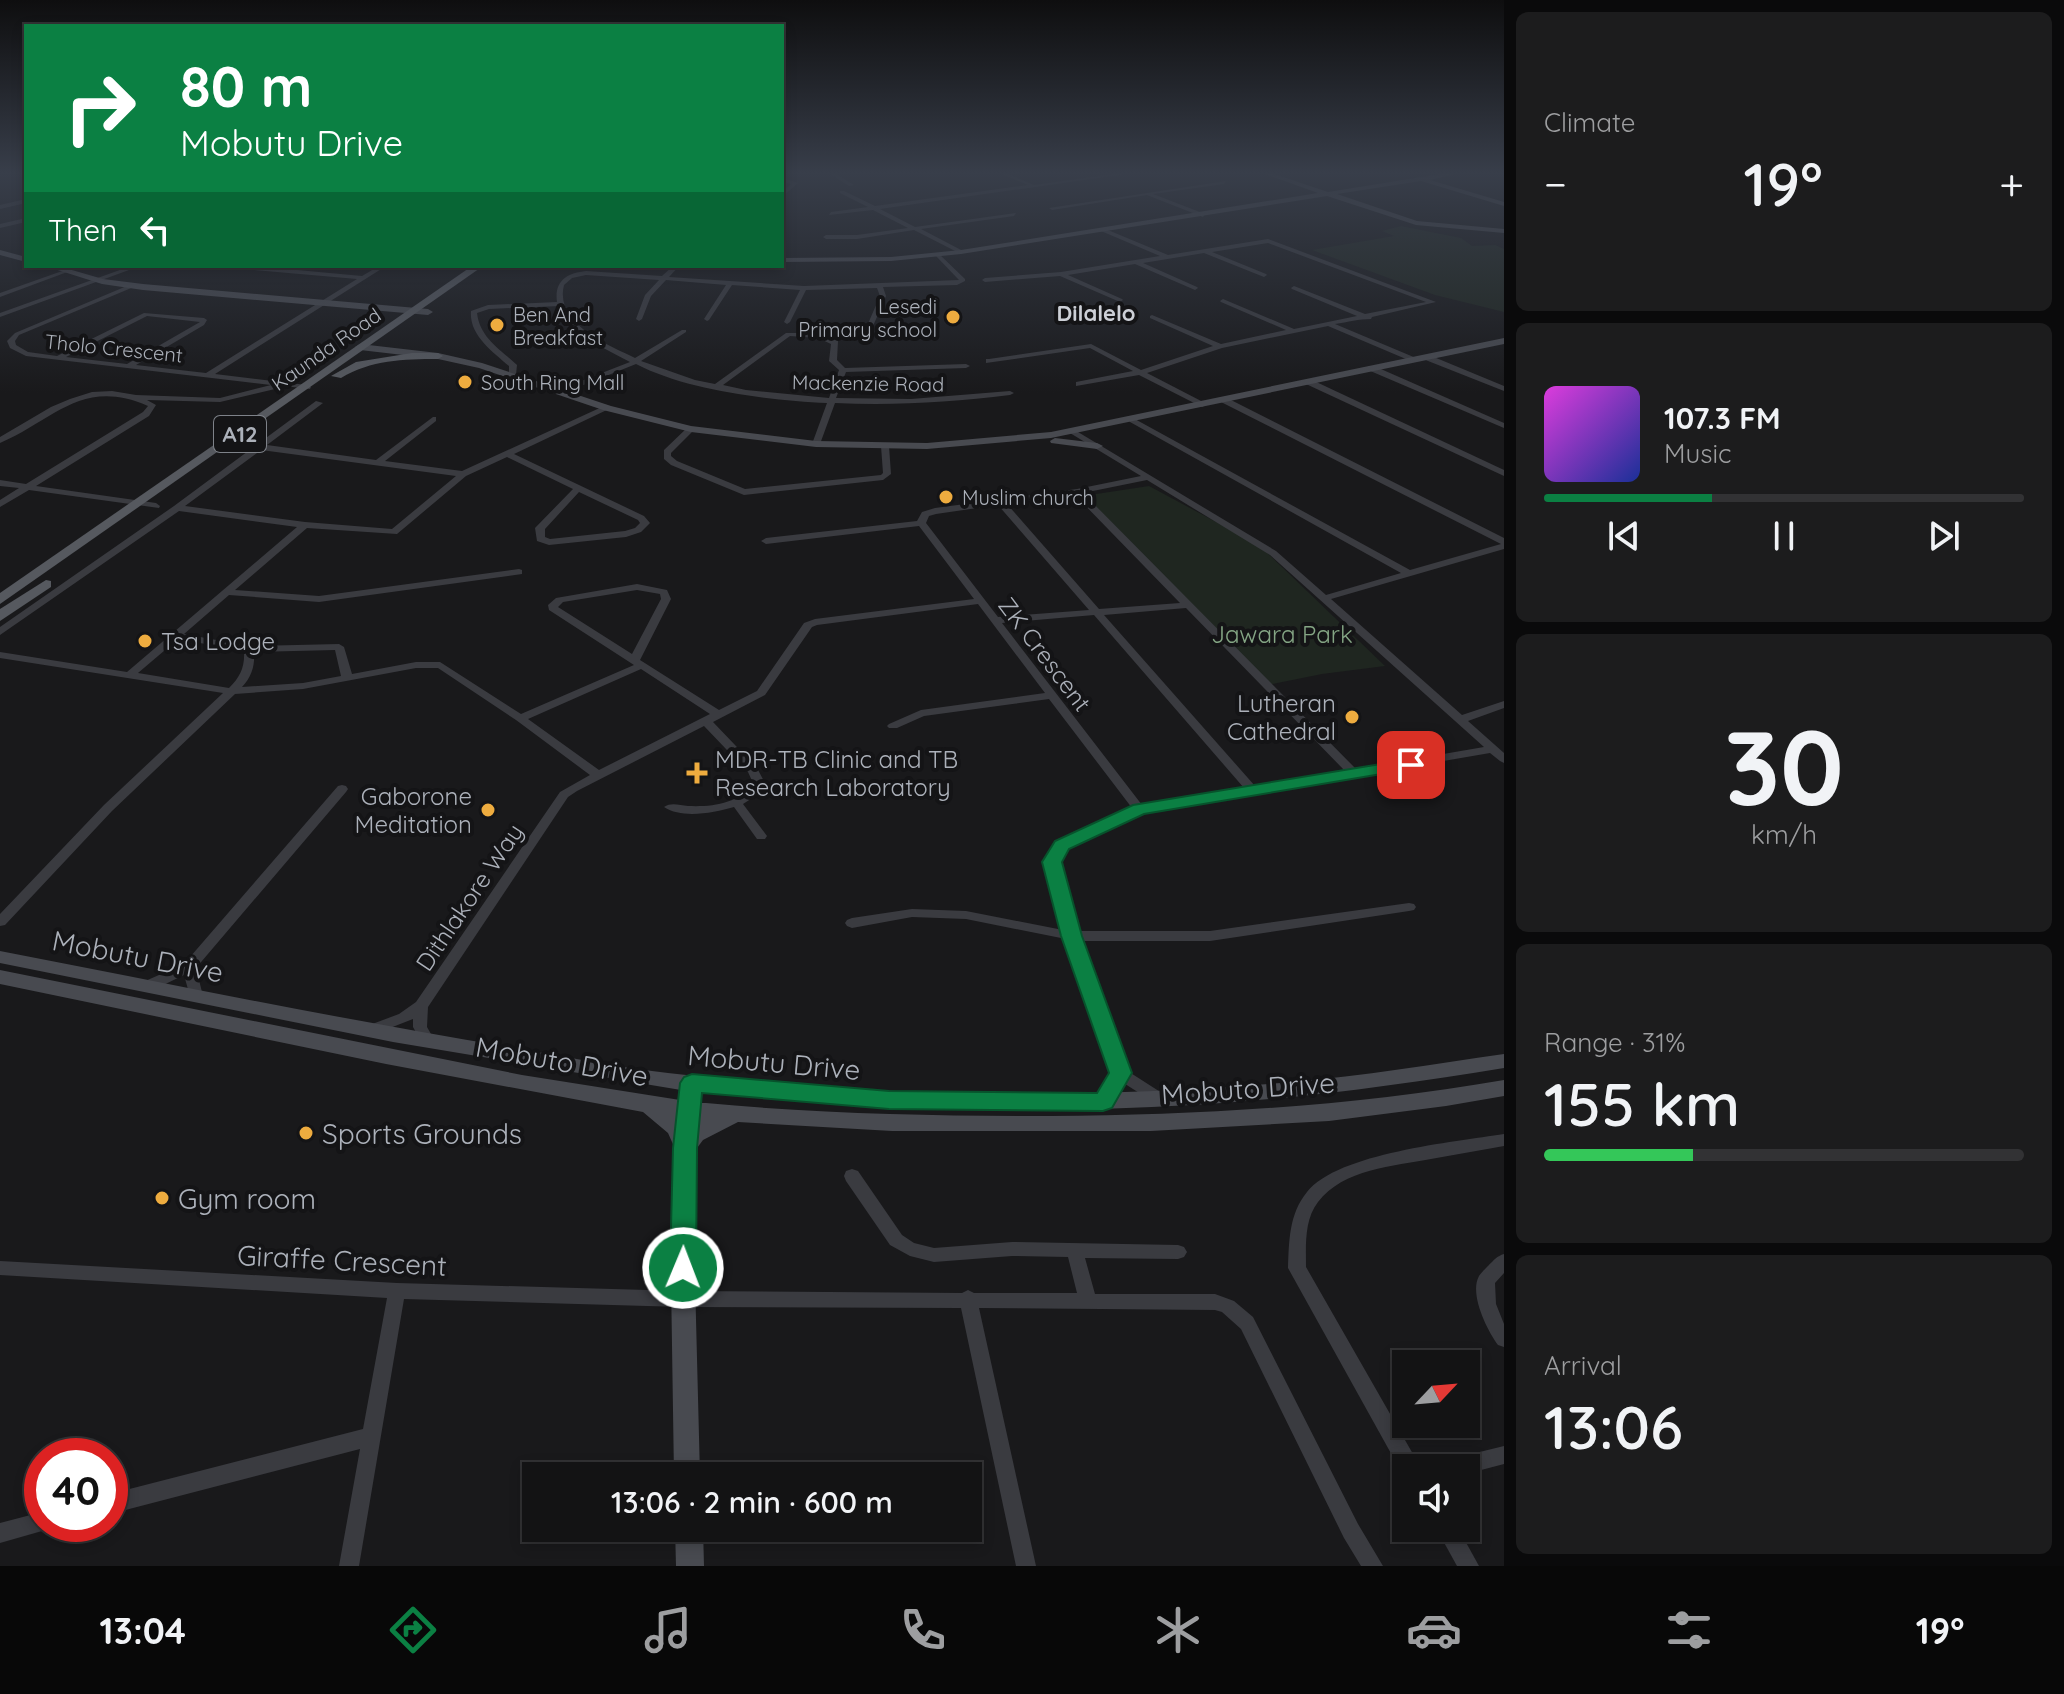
<!DOCTYPE html>
<html lang="en">
<head>
<meta charset="utf-8">
<style>
  body { margin:0; font-family:Quicksand,sans-serif; background:#1c1c1d; color:#f1f3f6; height:100vh; display:flex; flex-direction:column; font-size:30px; white-space:nowrap }
  * { box-sizing:border-box; margin:0 }
  p { font-size:26px; color:#9d9ea0 }
  .icon { flex:none; width:44px; height:44px; fill:none; stroke:currentColor; stroke-width:2; stroke-linecap:round; stroke-linejoin:round }
  .map { position:relative; flex:1; overflow:hidden }
  .drawer { display:flex; flex-direction:column; gap:12px; padding:12px; background:#0a0a0b; width:560px }
  .drawer>* { flex:none }
  .top-card { position:absolute; left:24px; top:24px; width:760px; height:244px; border-radius:0px; box-shadow:0 4px 12px #0003,0 0 0 2px #323234; background:#0b8043; color:#fff; overflow:hidden }
  .needle { width:52px; rotate:64deg }
  .tools { position:absolute; left:1392px; top:1350px; display:grid; gap:16px }
  .tools a { display:grid; place-items:center; width:88px; height:88px; border-radius:0px; background:#131314; box-shadow:0 4px 12px #0003,0 0 0 2px #323234; font-size:40px }
  .speed { position:absolute; left:24px; top:1438px; display:flex; gap:16px; font-size:40px; font-weight:700; text-align:center }
  .speed>* { display:grid; place-content:center; width:104px; height:104px; border-radius:50%; background:#131314; box-shadow:0 4px 12px #0003,0 0 0 2px #323234; line-height:1 }
  .speed .limit { border:12px solid #d22; background:#fff; color:#111 }
  .pin { position:absolute; display:grid; place-items:center; width:68px; height:68px; color:#fff; margin:-34px; border-radius:16px; box-shadow:0 4px 12px #0006 }
  .me { position:absolute; width:88px; margin:-44px; rotate:1deg; stroke-linejoin:round; filter:drop-shadow(0 0 6px #0008) }
  .turn { display:flex; align-items:center; gap:28px; height:168px; padding:0 24px; font-size:36px }
  .turn .icon { width:104px; height:104px; stroke-width:2.5 }
  .turn b { display:block; font-size:56px; line-height:68px }
  .then { display:flex; align-items:center; height:76px; padding:0 24px; background:#0003; gap:16px; font-size:30px }
  .big { font-size:60px; font-weight:600; line-height:1.1 }
  .drawer .widget { flex:1; display:flex; flex-direction:column; justify-content:center; gap:12px; min-width:0; padding:0 28px; border-radius:12px; background:#1c1c1d }
  .drawer .dial { align-items:center; gap:0 }
  .dial b { font-size:104px; line-height:1 }
  .song { display:flex; align-items:center; gap:24px }
  .cover { width:96px; height:96px; border-radius:12px; background:linear-gradient(135deg,hsl(300 70% 55%),hsl(230 70% 35%)) }
  .played { height:8px; border-radius:4px; background:linear-gradient(90deg,#0b8043 35%,#323234 35%) }
  .keys { display:flex; justify-content:space-around; direction:ltr }
  .heat { display:flex; justify-content:space-between; align-items:center; font-size:44px; direction:ltr }
  .charge { height:12px; border-radius:6px; background:linear-gradient(90deg,#34c759 31%,#323234 0) }
  .trip { position:absolute; left:522px; top:1462px; width:460px; height:80px; border-radius:0px; background:#131314; box-shadow:0 4px 12px #0003,0 0 0 2px #323234; font-weight:600; line-height:80px; text-align:center }
  .menu { display:flex; height:128px; justify-content:space-around; align-items:center; background:#080808; color:#9d9ea0 }
  .menu .icon { width:56px; height:56px }
  .menu .on { color:#0b8043 }
  .menu b { font-size:36px; color:#f1f3f6 }
  main { display:flex; flex:1; min-height:0 }
  .map>svg:first-child { display:block }
</style>
</head>
<body>
<main>
<div class="map">
<svg width="1504" height="1566" viewBox="0 0 1504 1566">
  <rect width="100%" height="100%" fill="#19191b"/>
  <g fill="#1f2620">
    <polygon points="1401,226 1461,238 1472,246 1495,245 1504,249 1504,312 1435,295 1312,250 1394,236 1382,231"/>
    <polygon points="1149,486 1259,545 1385,666 1322,674 1268,685 1083,496"/>
  </g>
  <g fill="none" stroke-linecap="round" stroke-linejoin="round">
    <g fill="#3a3b40" fill-rule="evenodd">
      <polygon points="830,174 836,174 854,185 849,186"/>
      <polygon points="1002,174 1008,174 1034,185 1113,174 1126,174 880,209 915,227 1016,213 1014,216 921,229 963,251 961,254 914,230 857,239 826,239 823,237 826,235 857,235 908,228 873,210 829,215 831,212 868,207 840,193 840,191 844,191 875,206 1028,185"/>
      <polygon points="782,178 798,183 782,197 782,192 791,184 782,182"/>
      <polygon points="1226,181 1224,184 1153,194 1205,214 1203,217 1147,195 1052,210 1049,208"/>
      <polygon points="26,199 26,203 0,209 0,205"/>
      <polygon points="26,218 26,222 0,228 0,224"/>
      <path d="M1103,228L1168,255L1268,239L1436,302L1372,317L1371,319C1359,319 1348,322 1335,324L1416,358V362H1413L1328,326L1222,348L1147,373L1205,403L1206,405L1202,407L1139,375L1076,386V382L1133,371L1090,348L986,363V359H989L1091,344L1141,370L1213,346L1150,318V316L1152,315L1221,344L1286,330L1221,302L1220,301L1223,299L1294,329L1357,316L1292,289L1291,288L1294,286L1365,314L1426,302L1268,243L1212,252L1266,274L1267,275L1264,277L1204,253L1143,263L1197,287L1198,288L1195,290L1135,264L1068,275L1122,299L1123,300L1120,302L1060,276L985,282L982,280L985,278L1061,272L1160,256L1101,231Z"/>
      <path d="M938,253L965,279V281L957,285L883,287L886,296L873,326L870,328L867,326L880,296L877,288L806,290L790,322L787,324L784,322L800,290L732,285L709,320L707,321L704,319L726,285L666,280L651,296L642,319L639,321L636,319L645,295L659,280L586,275L572,278L564,285C554,324 608,345 635,358L682,330H686V332L641,361L695,380L715,384L786,333H813L838,341L837,360L845,368L966,364L970,366L966,368L846,372L836,398L911,399L1010,391L1014,393L1010,395C952,402 894,406 835,403L820,444L816,446L812,444L827,403C769,400 688,391 636,364L561,394L557,392L558,390L630,362C602,347 573,335 559,306L489,309L477,313C480,338 500,349 517,365L516,375L509,377V366C492,351 469,335 471,311L488,305L557,302C554,281 567,273 586,271L662,276L673,266H679L669,277L804,286L959,280L936,256ZM790,336L818,338L831,344L829,361L839,370L829,398L746,390L723,385Z"/>
      <polygon points="131,266 140,266 0,317 0,313"/>
      <path d="M229,266H253L362,276L379,266H386L215,374L307,385L311,387L310,389L275,385V389L220,402L147,400L156,405L149,416L36,486L156,503L160,506L159,508L29,490L0,507V500L19,488L0,486V480L26,484L143,412L148,406C82,377 54,420 0,443V437L51,407L70,399L92,392L112,391L136,395L220,398L271,385L26,356L10,348L7,341L15,333L134,283L137,285L136,286L19,335L15,341L16,345L28,352L57,356L144,313L204,318L207,320L204,325L136,365L206,373L357,279L232,268ZM147,316L200,322L127,364L66,357Z"/>
      <polygon points="65,270 70,271 0,297 0,293"/>
      <polygon points="1423,355 1429,355 1504,386 1504,391 1423,359"/>
      <polygon points="1368,366 1374,366 1504,423 1504,428 1368,370"/>
      <polygon points="1306,380 1312,380 1504,470 1504,476 1306,384"/>
      <path d="M1221,398H1227L1504,538V549L1331,599L1462,715L1504,701V708L1468,721L1504,753V763L1500,761L1490,753L1362,775L1356,779L1351,777L1142,812L1067,848L1058,862L1078,931H1210L1409,903L1414,904L1416,907L1414,910L1409,911L1210,941H1080L1126,1070L1165,1095L1168,1099L1165,1103L1160,1105L1155,1103L1122,1082L1108,1106L1103,1108L1098,1106L1095,1102L1112,1073L1066,939L966,919L912,917L852,928L847,926L845,923L847,920L852,918L912,909L966,911L1063,930L1046,862L1058,842L1132,808L1049,699L924,716L897,728H889L887,726L889,724L921,710L1045,693L978,604L817,625L812,627L765,695L713,722L757,768L765,783L757,795L743,804L767,836L765,839H757L734,807C713,813 682,819 664,807C671,802 679,805 688,806C712,807 739,804 753,783L748,772L704,726L577,791L568,797L428,1007L427,1027L435,1041L433,1045L428,1046L423,1045L413,1027V1019L372,1035L367,1034L365,1030L367,1026L399,1014L416,1002L560,792L590,775L516,720L438,668H416L303,689L235,694L112,811L5,925L0,926V914L104,805L223,693L0,658V652L127,672L297,527L179,511L0,635V627L174,506L316,401L323,403L267,445L376,460L433,417H436V421L385,461L462,471L604,406L611,408L514,454L644,516L650,523L641,532L626,537L549,545L537,541L535,528L573,489L507,457L466,476L397,534L307,528L235,590L319,596L519,569L522,570V574L319,602L229,595L184,634L249,646L339,644L344,647L352,674L416,662H440L521,714L634,665L549,610L548,605L556,598L637,584L667,590L671,599L640,660L719,710L757,691L804,623L815,619L974,599L919,526L766,544L761,541L766,538L917,521L922,512L935,508L1077,489L1141,476L1070,433V429H1073L1276,551L1326,595L1401,573L1130,422L1129,420L1133,418L1410,570L1501,544L1221,402ZM261,450L456,476L392,529L305,522L185,506ZM1147,480L1270,555L1484,747L1356,769L1083,493ZM579,492L638,520L640,523L635,528L625,531L550,539L545,537V529ZM1075,495L1180,603L1099,609L1007,504ZM998,505L1089,610L998,617L926,523L929,516L936,514ZM637,590L660,594L661,599L632,654L558,607L563,602ZM1186,608L1345,771L1255,786L1104,615ZM1094,615L1244,788L1142,805L1002,623ZM178,639L244,651C245,667 240,677 229,688L138,673ZM335,650L341,676L303,683L242,687C252,677 255,665 254,652ZM641,669L710,714L599,770L528,719Z"/>
      <polygon points="688,427 695,429 671,453 671,456 677,461 745,489 881,475 883,473 881,446 885,444 889,446 891,474 883,480 744,495 671,465 664,459 664,450"/>
      <polygon points="342,785 346,786 348,789 346,792 196,968 203,996 201,1000 191,1000 184,975 153,990 143,990 141,986 143,982 184,964 338,786"/>
      <path d="M1504,1134V1146C1480,1150 1455,1155 1431,1159C1394,1166 1343,1169 1318,1202C1304,1220 1306,1246 1306,1267L1417,1461L1420,1468H1406V1476L1403,1475L1288,1268C1289,1241 1289,1214 1307,1192C1338,1153 1454,1142 1504,1134Z"/>
      <polygon points="852,1169 858,1171 902,1235 914,1243 934,1248 1012,1242 1178,1245 1184,1247 1187,1252 1184,1257 1178,1259 1085,1258 1095,1294 1215,1294 1234,1301 1253,1317 1358,1524 1383,1566 1361,1566 1344,1538 1241,1329 1222,1312 1215,1310 979,1308 1036,1566 1016,1566 961,1308 682,1307 404,1299 359,1566 339,1566 360,1449 110,1514 110,1494 363,1429 387,1298 0,1275 0,1261 397,1283 682,1291 962,1293 968,1290 974,1293 1077,1293 1068,1257 1012,1256 934,1262 910,1256 890,1245 846,1181 844,1176 846,1171"/>
      <path d="M1504,1254V1273L1495,1283L1496,1304L1504,1324V1347L1498,1345C1487,1330 1469,1294 1479,1276C1480,1274 1487,1267 1488,1266C1494,1260 1497,1256 1504,1254Z"/>
      <polygon points="1504,1446 1504,1464 1466,1474 1466,1468 1441,1468 1444,1461 1451,1459"/>
      <polygon points="42,1512 42,1524 51,1524 49,1529 0,1543 0,1523"/>
      <polygon points="1436,1528 1458,1528 1479,1566 1457,1566"/>
    </g>
    <g fill="#484a50" fill-rule="evenodd">
      <polygon points="1265,174 1274,174 1328,192 1440,174 1455,174 1430,180 1504,202 1504,206 1421,181 1337,194 1417,221 1504,229 1504,233 1416,225 1327,196 961,254 891,261 782,262 782,258 891,257 961,250 1318,193"/>
      <polygon points="0,250 26,257 26,262 0,255"/>
      <polygon points="45,266 58,266 103,279 143,284 428,309 433,312 428,315 143,290 102,284"/>
      <polygon points="1504,338 1504,344 1051,438 927,449 816,447 691,432 603,410 479,368 438,359 360,350 355,347 360,344 438,353 482,363 611,406 691,426 816,441 927,443 1051,432"/>
      <polygon points="1055,438 1097,443 1103,446 1097,449 1051,443 1050,441"/>
      <path d="M0,951C170,984 339,1019 510,1047C562,1056 615,1067 668,1073C875,1097 1084,1100 1292,1082C1363,1076 1434,1064 1504,1054V1068C1400,1085 1296,1099 1191,1105C1028,1115 864,1108 701,1092V1103H706C821,1114 936,1116 1051,1116C1203,1115 1354,1106 1504,1080V1096L1446,1106L1329,1121L1151,1131H892L738,1122L703,1140L697,1148L695,1280L700,1476H674L671,1280L676,1151L668,1133L643,1112L386,1064L0,984V970L522,1075L680,1100L681,1090L393,1042L0,963Z"/>
      <polygon points="675,1528 703,1528 704,1566 676,1566"/>
    </g>
    <g fill="#56595f" fill-rule="evenodd">
      <polygon points="472,266 483,266 0,604 0,593"/>
      <path d="M412,353H438L443,356L438,359C403,359 371,360 341,378L331,376L356,362Z"/>
      <polygon points="46,580 51,581 51,587 0,621 0,609"/>
    </g>
  </g>
  <linearGradient id="sky" x2="0" y2="1"><stop stop-color="#0e0e0f"/><stop offset="0.44" stop-color="#383e4a"/><stop offset="1" stop-color="#383e4a" stop-opacity="0"/></linearGradient>
  <rect width="1504" height="393" fill="url(#sky)"/>
  <polygon fill="#0b8043" stroke="#07532c" stroke-width="2" points="1411,759 1420,765 1417,768 1144,814 1069,849 1062,862 1082,936 1132,1073 1112,1108 1103,1111 889,1109 702,1093 697,1148 696,1268 692,1276 683,1280 674,1276 670,1268 673,1148 680,1083 684,1077 692,1074 889,1091 1097,1093 1109,1073 1061,936 1042,862 1055,841 1133,805"/>
  <g fill="#eeac3f" stroke="#141416" stroke-width="3">
    <circle cx="953" cy="317" r="8"/>
    <circle cx="497" cy="325" r="8"/>
    <circle cx="465" cy="382" r="8"/>
    <circle cx="946" cy="497" r="8"/>
    <circle cx="145" cy="641" r="8"/>
    <circle cx="1352" cy="717" r="8"/>
    <path d="M693 761h8v8h8v8h-8v8h-8v-8h-8v-8h8z"/>
    <circle cx="488" cy="810" r="8"/>
    <circle cx="306" cy="1133" r="8"/>
    <circle cx="162" cy="1198" r="8"/>
  </g>
  <g text-anchor="middle" dominant-baseline="central" stroke-width="8" stroke-linejoin="round" paint-order="stroke">
    <g font-size="20" fill="#acb1ba" stroke="#141416" text-anchor="start">
      <text x="937" y="306" text-anchor="end">Lesedi<tspan x="937" dy="23">Primary school</tspan></text>
      <text x="513" y="314">Ben And<tspan x="513" dy="23">Breakfast</tspan></text>
      <text x="481" y="382">South Ring Mall</text>
      <text x="962" y="497">Muslim church</text>
    </g>
    <g font-size="20" fill="#acb1ba" stroke="#141416">
      <text transform="translate(114 348) rotate(6)">Tholo Crescent</text>
      <text transform="translate(326 349) rotate(-35)">Kaunda Road</text>
      <text transform="translate(868 383) rotate(1)">Mackenzie Road</text>
    </g>
    <g font-size="22" font-weight="bold" fill="#cdd0d7" stroke="#141416">
      <text x="1096" y="313">Dilalelo</text>
    </g>
    <rect fill="#141416" stroke="#7e8289" stroke-width="2" x="214" y="416" width="52" height="36" rx="6"/>
    <g font-size="22" font-weight="bold" fill="#acb1ba">
      <text x="240" y="434">A12</text>
    </g>
    <g font-size="24" fill="#84a584" stroke="#141416">
      <text x="1282" y="634">Jawara Park</text>
    </g>
    <g font-size="24" fill="#acb1ba" stroke="#141416" text-anchor="start">
      <text x="161" y="641">Tsa Lodge</text>
      <text x="1336" y="703" text-anchor="end">Lutheran<tspan x="1336" dy="28">Cathedral</tspan></text>
      <text x="715" y="759">MDR-TB Clinic and TB<tspan x="715" dy="28">Research Laboratory</tspan></text>
      <text x="472" y="796" text-anchor="end">Gaborone<tspan x="472" dy="28">Meditation</tspan></text>
    </g>
    <g font-size="24" fill="#acb1ba" stroke="#141416">
      <text transform="translate(1045 654) rotate(53)">ZK Crescent</text>
      <text transform="translate(469 897) rotate(-56)">Dithlakore Way</text>
    </g>
    <g font-size="28" fill="#acb1ba" stroke="#141416">
      <text transform="translate(138 956) rotate(11)">Mobutu Drive</text>
      <text transform="translate(562 1061) rotate(10)">Mobuto Drive</text>
      <text transform="translate(774 1062) rotate(5)">Mobutu Drive</text>
      <text transform="translate(1248 1088) rotate(-4)">Mobuto Drive</text>
      <text transform="translate(342 1260) rotate(3)">Giraffe Crescent</text>
    </g>
    <g font-size="28" fill="#acb1ba" stroke="#141416" text-anchor="start">
      <text x="322" y="1133">Sports Grounds</text>
      <text x="178" y="1198">Gym room</text>
    </g>
  </g>
</svg>
<div class="tools">
<a><svg class="needle" viewBox="-14 -14 28 28"><path d="M0-13l5 13h-10z" fill="#e53935"/><path d="M0 13l5-13h-10z" fill="#9d9ea0"/></svg></a>
<a><svg class="icon" aria-label="sound" viewBox="0 0 24 24"><path d="M4 9h4l5-4v14l-5-4H4zM17 9q2 3 0 6"/></svg></a>
</div>
<div class="speed"><div class="limit">40</div></div>
<div class="pin" style="left:1411px;top:765px;background:#d93025"><svg class="icon" aria-label="arrive" viewBox="0 0 24 24"><path d="M6 21V4h12l-3 4 3 4H6"/></svg></div>
<svg class="me" style="left:683px;top:1268px" viewBox="-20 -20 40 40"><circle r="17" fill="#0b8043" stroke="#fff" stroke-width="3"/><path d="M0-11L8 9 0 5-8 9z" fill="#fff"/></svg>
<div class="trip">13:06 · 2 min · 600 m</div>
<div class="top-card">
<div class="turn"><svg class="icon" aria-label="right" viewBox="0 0 24 24"><path d="M7 20v-9h11M14 6l5 5-5 5"/></svg><div><b>80 m</b>Mobutu Drive</div></div>
<div class="then">Then<svg class="icon" aria-label="left" viewBox="0 0 24 24"><path d="M17 20v-9H6M10 6l-5 5 5 5"/></svg></div>
</div>
</div>
<section class="drawer">
<div class="widget"><p>Climate</p>
<div class="heat"><a>−</a><b class="big">19°</b><a>+</a></div>
</div>
<div class="widget">
<div class="song"><i class="cover"></i><div><b>107.3 FM</b><p>Music</p></div></div>
<div class="played"></div>
<div class="keys"><svg class="icon" aria-label="previous" viewBox="0 0 24 24"><path d="M18 5L8 12l10 7zM5 5v14"/></svg><svg class="icon" aria-label="pause" viewBox="0 0 24 24"><path d="M8 5v14M16 5v14"/></svg><svg class="icon" aria-label="next" viewBox="0 0 24 24"><path d="M6 5l10 7-10 7zM19 5v14"/></svg></div>
</div>
<div class="widget dial"><b>30</b><p>km/h</p></div>
<div class="widget"><p>Range · 31%</p><b class="big">155 km</b><div class="charge"></div></div>
<div class="widget"><p>Arrival</p><b class="big">13:06</b></div>
</section>
</main>
<nav class="menu">
<b>13:04</b>
<svg class="icon on" aria-label="directions" viewBox="0 0 24 24"><path d="M12 3l9 9-9 9-9-9zM9 14v-3h6M13 9l2 2-2 2"/></svg>
<svg class="icon" aria-label="music" viewBox="0 0 24 24"><path d="M9 18V5l10-2v13"/><circle cx="6" cy="18" r="3"/><circle cx="16" cy="16" r="3"/></svg>
<svg class="icon" aria-label="phone" viewBox="0 0 24 24"><path d="M5 4h4l2 5-3 2q2 4 5 5l2-3 5 2v4C11 20 4 13 5 4z"/></svg>
<svg class="icon" aria-label="climate" viewBox="0 0 24 24"><path d="M12 3v18M4 7l16 10M4 17L20 7"/></svg>
<svg class="icon" aria-label="car" viewBox="0 0 24 24"><path d="M5 17H2v-5l4-1 3-4h7l3 4 3 1v5h-3M9 17h6M6 11h13"/><circle cx="7" cy="17" r="2"/><circle cx="17" cy="17" r="2"/></svg>
<svg class="icon" aria-label="filters" viewBox="0 0 24 24"><path d="M4 7h16M4 17h16"/><circle cx="9" cy="7" r="2"/><circle cx="15" cy="17" r="2"/></svg>
<b>19°</b>
</nav>
</body>
</html>
